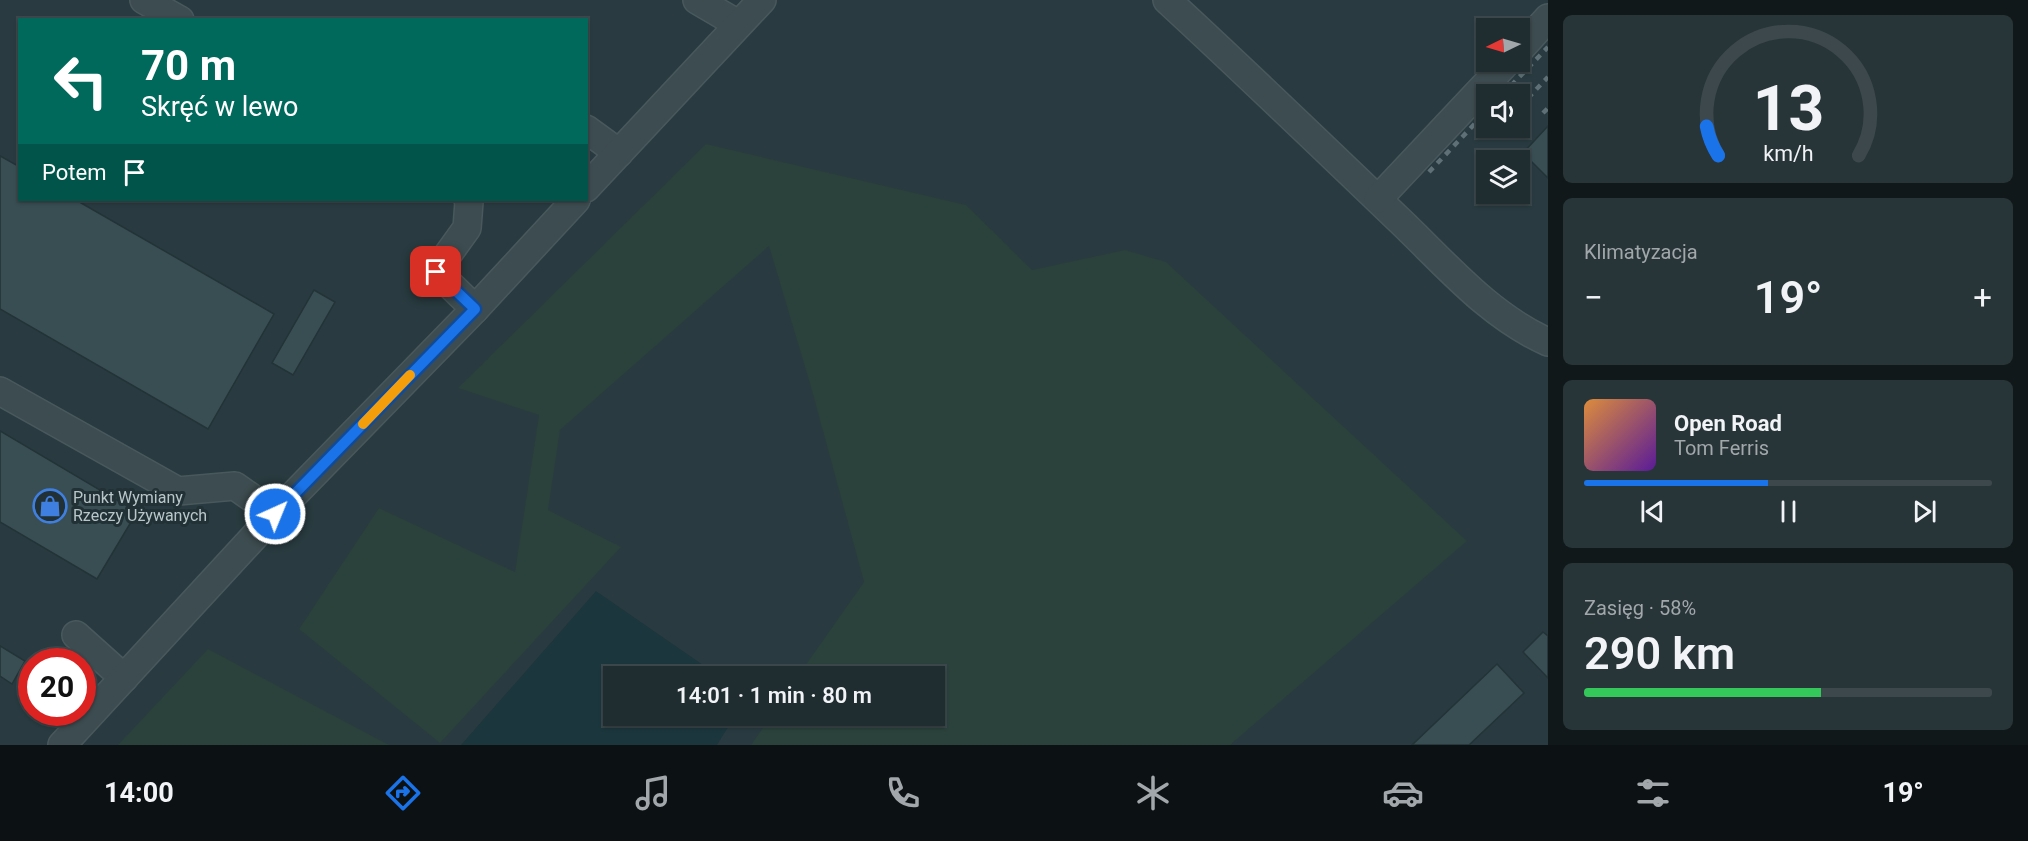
<!DOCTYPE html>
<html lang="pl">
<head>
<meta charset="utf-8">
<style>
  body { margin:0; font-family:Roboto,sans-serif; background:#273438; color:#f1f3f6; height:100vh; display:flex; flex-direction:column; font-size:22px; white-space:nowrap }
  * { box-sizing:border-box; margin:0 }
  p { font-size:20px; color:#a1a7ab }
  .icon { flex:none; width:33px; height:33px; fill:none; stroke:currentColor; stroke-width:2; stroke-linecap:round; stroke-linejoin:round }
  .map { position:relative; flex:1; overflow:hidden }
  .drawer { display:flex; flex-direction:column; gap:15px; padding:15px; background:#11181a; width:480px }
  .drawer>* { flex:none }
  .guide { position:absolute; left:18px; top:18px; width:570px; height:183px; border-radius:0px; box-shadow:0 2px 4px #0004,0 0 0 2px #3c484c; background:#00695c; color:#fff; overflow:hidden }
  .needle { width:39px; rotate:265deg }
  .buttons { position:absolute; left:1476px; top:18px; display:grid; gap:12px }
  .buttons a { display:grid; place-items:center; width:54px; height:54px; border-radius:0px; background:#1f2c30; box-shadow:0 2px 4px #0004,0 0 0 2px #3c484c; font-size:30px }
  .speed { position:absolute; left:18px; top:648px; display:flex; gap:12px; font-size:30px; font-weight:700; text-align:center }
  .speed>* { display:grid; place-content:center; width:78px; height:78px; border-radius:50%; background:#1f2c30; box-shadow:0 2px 4px #0004,0 0 0 2px #3c484c; line-height:1 }
  .speed .limit { border:9px solid #d22; background:#fff; color:#111 }
  .pin { position:absolute; display:grid; place-items:center; width:51px; height:51px; color:#fff; margin:-26px; border-radius:12px; box-shadow:0 3px 9px #0006 }
  .me { position:absolute; width:66px; margin:-33px; rotate:44deg; stroke-linejoin:round; filter:drop-shadow(0 0 4px #0008) }
  .turn { display:flex; align-items:center; gap:21px; height:126px; padding:0 24px; font-size:27px }
  .turn .icon { width:78px; height:78px; stroke-width:2.5 }
  .turn b { display:block; font-size:42px; line-height:51px }
  .then { display:flex; align-items:center; height:57px; padding:0 24px; background:#0003; gap:12px; font-size:22px }
  .big { font-size:45px; font-weight:600; line-height:1.1 }
  .drawer .card { flex:1; display:flex; flex-direction:column; justify-content:center; gap:9px; min-width:0; padding:0 21px; border-radius:9px; background:#273438 }
  .drawer .dial { align-items:center; gap:0 }
  .dial svg { height:156px; overflow:visible; fill:none; stroke:#3c484c; stroke-width:7; stroke-linecap:round; text-anchor:middle }
  .dial text { fill:#f1f3f6; stroke:none }
  .song { display:flex; align-items:center; gap:18px }
  .cover { width:72px; height:72px; border-radius:9px; background:linear-gradient(135deg,hsl(30 70% 55%),hsl(270 70% 35%)) }
  .played { height:6px; border-radius:3px; background:linear-gradient(90deg,#1a73e8 45%,#3c484c 45%) }
  .keys { display:flex; justify-content:space-around; direction:ltr }
  .heat { display:flex; justify-content:space-between; align-items:center; font-size:33px; direction:ltr }
  .charge { height:9px; border-radius:4px; background:linear-gradient(90deg,#34c759 58%,#3c484c 0) }
  .trip { position:absolute; left:603px; top:666px; width:342px; height:60px; border-radius:0px; background:#1f2c30; box-shadow:0 2px 4px #0004,0 0 0 2px #3c484c; font-weight:600; line-height:60px; text-align:center }
  .tab-bar { display:flex; height:96px; justify-content:space-around; align-items:center; background:#0c1213; color:#a1a7ab }
  .tab-bar .icon { width:42px; height:42px }
  .tab-bar .active { color:#1a73e8 }
  .tab-bar b { font-size:27px; color:#f1f3f6 }
  main { display:flex; flex:1; min-height:0 }
  .map>svg:first-child { display:block }
</style>
</head>
<body>
<main>
<div class="map">
<svg width="1548" height="745" viewBox="0 0 1548 745">
  <rect width="100%" height="100%" fill="#293b40"/>
  <g fill="#2b413b">
    <polygon points="706,144 966,205 1032,270 1125,250 1166,262 1467,541 1230,745 751,745 771,716 934,716 934,676 798,676 864,582 811,387 769,246 560,430 548,510 621,547 440,743 299,629 379,508 515,572 539,415 458,388"/>
    <polygon points="208,649 389,745 118,745"/>
  </g>
  <polygon fill="#1c363d" points="596,591 719,676 614,676 614,716 735,716 717,745 461,745"/>
  <g fill="#384e53" stroke="#233337" stroke-width="1.5">
    <polygon points="1548,126 1548,178 1523,153"/>
    <polygon points="0,156 20,167 20,200 76,200 274,314 208,429 0,309"/>
    <polygon points="314,290 335,302 293,375 272,363"/>
    <polygon points="0,431 137,512 97,579 0,522"/>
    <polygon points="1543,632 1548,636 1548,678 1523,652"/>
    <polygon points="0,646 25,661 12,684 0,676"/>
    <polygon points="1497,664 1524,693 1469,745 1412,745"/>
  </g>
  <g fill="none" stroke-linecap="round" stroke-linejoin="round">
    <g stroke="#49585c" stroke-width="30">
      <g id="minor">
        <polyline points="144,0 180,20"/>
        <polyline points="697,0 738,24"/>
        <path d="M1167,0C1244,71 1319,143 1395,216C1443,261 1487,315 1548,342"/>
        <polyline points="1520,49 1548,18"/>
        <polyline points="586,129 619,153"/>
        <polyline points="586,188 762,0"/>
        <polyline points="1378,199 1507,62"/>
        <polyline points="468,200 469,202 467,228 436,271 475,309"/>
        <polyline points="0,391 178,491 235,486 275,514"/>
        <polyline points="76,635 124,678"/>
        <polyline points="62,745 275,514 475,309 576,200"/>
      </g>
    </g>
    <use href="#minor" stroke="#3d4c50" stroke-width="27"/>
    <g stroke="#5f7176" stroke-width="4.5" stroke-dasharray="6 6" stroke-linecap="butt">
      <polyline points="1503,94 1548,47"/>
      <polyline points="1528,98 1548,77"/>
      <polyline points="1543,113 1548,108"/>
      <polyline points="1429,172 1486,112"/>
    </g>
  </g>
  <g fill="none" stroke-linecap="round" stroke-linejoin="round">
    <g stroke="#114b97" stroke-width="15">
      <polyline id="route" points="275,514 475,309 436,272"/>
    </g>
    <use href="#route" stroke="#1a73e8" stroke-width="10"/>
    <polyline stroke="#f59e0b" stroke-width="10" points="363,424 410,375"/>
  </g>
  <defs>
    <g id="shop-ring" transform="scale(1.725)"><circle r="9.5" fill="#213135" stroke="#3f7fe0" stroke-width="1.5"/><path d="M-5-2.5h2.3a2.7 3.5 0 0 1 5.4 0H5L5.5 6h-11ZM-1.5-2.5h3a1.5 2.3 0 0 0-3 0Z" fill="#3f7fe0"/></g>
  </defs>
  <g fill-rule="evenodd">
    <use href="#shop-ring" x="50" y="506"/>
  </g>
  <g text-anchor="middle" dominant-baseline="central" stroke-width="6" stroke-linejoin="round" paint-order="stroke">
    <g font-size="16" fill="#b9c6ca" stroke="#213135" text-anchor="start">
      <text x="73" y="497">Punkt Wymiany<tspan x="73" dy="18">Rzeczy Używanych</tspan></text>
    </g>
  </g>
</svg>
<div class="buttons">
<a><svg class="needle" viewBox="-14 -14 28 28"><path d="M0-13l5 13h-10z" fill="#e53935"/><path d="M0 13l5-13h-10z" fill="#a1a7ab"/></svg></a>
<a><svg class="icon" aria-label="sound" viewBox="0 0 24 24"><path d="M4 9h4l5-4v14l-5-4H4zM17 9q2 3 0 6"/></svg></a>
<a><svg class="icon" aria-label="layers" viewBox="0 0 24 24"><path d="M12 4l9 5-9 5-9-5zM3 14l9 5 9-5"/></svg></a>
</div>
<div class="speed"><div class="limit">20</div></div>
<div class="pin" style="left:436px;top:272px;background:#d93025"><svg class="icon" aria-label="arrive" viewBox="0 0 24 24"><path d="M6 21V4h12l-3 4 3 4H6"/></svg></div>
<svg class="me" style="left:275px;top:514px" viewBox="-20 -20 40 40"><circle r="17" fill="#1a73e8" stroke="#fff" stroke-width="3"/><path d="M0-11L8 9 0 5-8 9z" fill="#fff"/></svg>
<div class="trip">14:01 · 1 min · 80 m</div>
<div class="guide">
<div class="turn"><svg class="icon" aria-label="left" viewBox="0 0 24 24"><path d="M17 20v-9H6M10 6l-5 5 5 5"/></svg><div><b>70 m</b>Skręć w lewo</div></div>
<div class="then">Potem<svg class="icon" aria-label="arrive" viewBox="0 0 24 24"><path d="M6 21V4h12l-3 4 3 4H6"/></svg></div>
</div>
</div>
<section class="drawer">
<div class="card dial"><svg viewBox="0 0 100 80">
<path d="M14 69A42 42 0 1 1 86 69"/>
<path d="M14 69A42 42 0 0 1 8 54" stroke="#1a73e8"/>
<text x="50" y="56" font-size="32" font-weight="700">13</text>
<text x="50" y="72" font-size="11">km/h</text>
</svg></div>
<div class="card"><p>Klimatyzacja</p>
<div class="heat"><a>−</a><b class="big">19°</b><a>+</a></div>
</div>
<div class="card">
<div class="song"><i class="cover"></i><div><b>Open Road</b><p>Tom Ferris</p></div></div>
<div class="played"></div>
<div class="keys"><svg class="icon" aria-label="previous" viewBox="0 0 24 24"><path d="M18 5L8 12l10 7zM5 5v14"/></svg><svg class="icon" aria-label="pause" viewBox="0 0 24 24"><path d="M8 5v14M16 5v14"/></svg><svg class="icon" aria-label="next" viewBox="0 0 24 24"><path d="M6 5l10 7-10 7zM19 5v14"/></svg></div>
</div>
<div class="card"><p>Zasięg · 58%</p><b class="big">290 km</b><div class="charge"></div></div>
</section>
</main>
<nav class="tab-bar">
<b>14:00</b>
<svg class="icon active" aria-label="directions" viewBox="0 0 24 24"><path d="M12 3l9 9-9 9-9-9zM9 14v-3h6M13 9l2 2-2 2"/></svg>
<svg class="icon" aria-label="music" viewBox="0 0 24 24"><path d="M9 18V5l10-2v13"/><circle cx="6" cy="18" r="3"/><circle cx="16" cy="16" r="3"/></svg>
<svg class="icon" aria-label="phone" viewBox="0 0 24 24"><path d="M5 4h4l2 5-3 2q2 4 5 5l2-3 5 2v4C11 20 4 13 5 4z"/></svg>
<svg class="icon" aria-label="climate" viewBox="0 0 24 24"><path d="M12 3v18M4 7l16 10M4 17L20 7"/></svg>
<svg class="icon" aria-label="car" viewBox="0 0 24 24"><path d="M5 17H2v-5l4-1 3-4h7l3 4 3 1v5h-3M9 17h6M6 11h13"/><circle cx="7" cy="17" r="2"/><circle cx="17" cy="17" r="2"/></svg>
<svg class="icon" aria-label="filters" viewBox="0 0 24 24"><path d="M4 7h16M4 17h16"/><circle cx="9" cy="7" r="2"/><circle cx="15" cy="17" r="2"/></svg>
<b>19°</b>
</nav>
</body>
</html>
